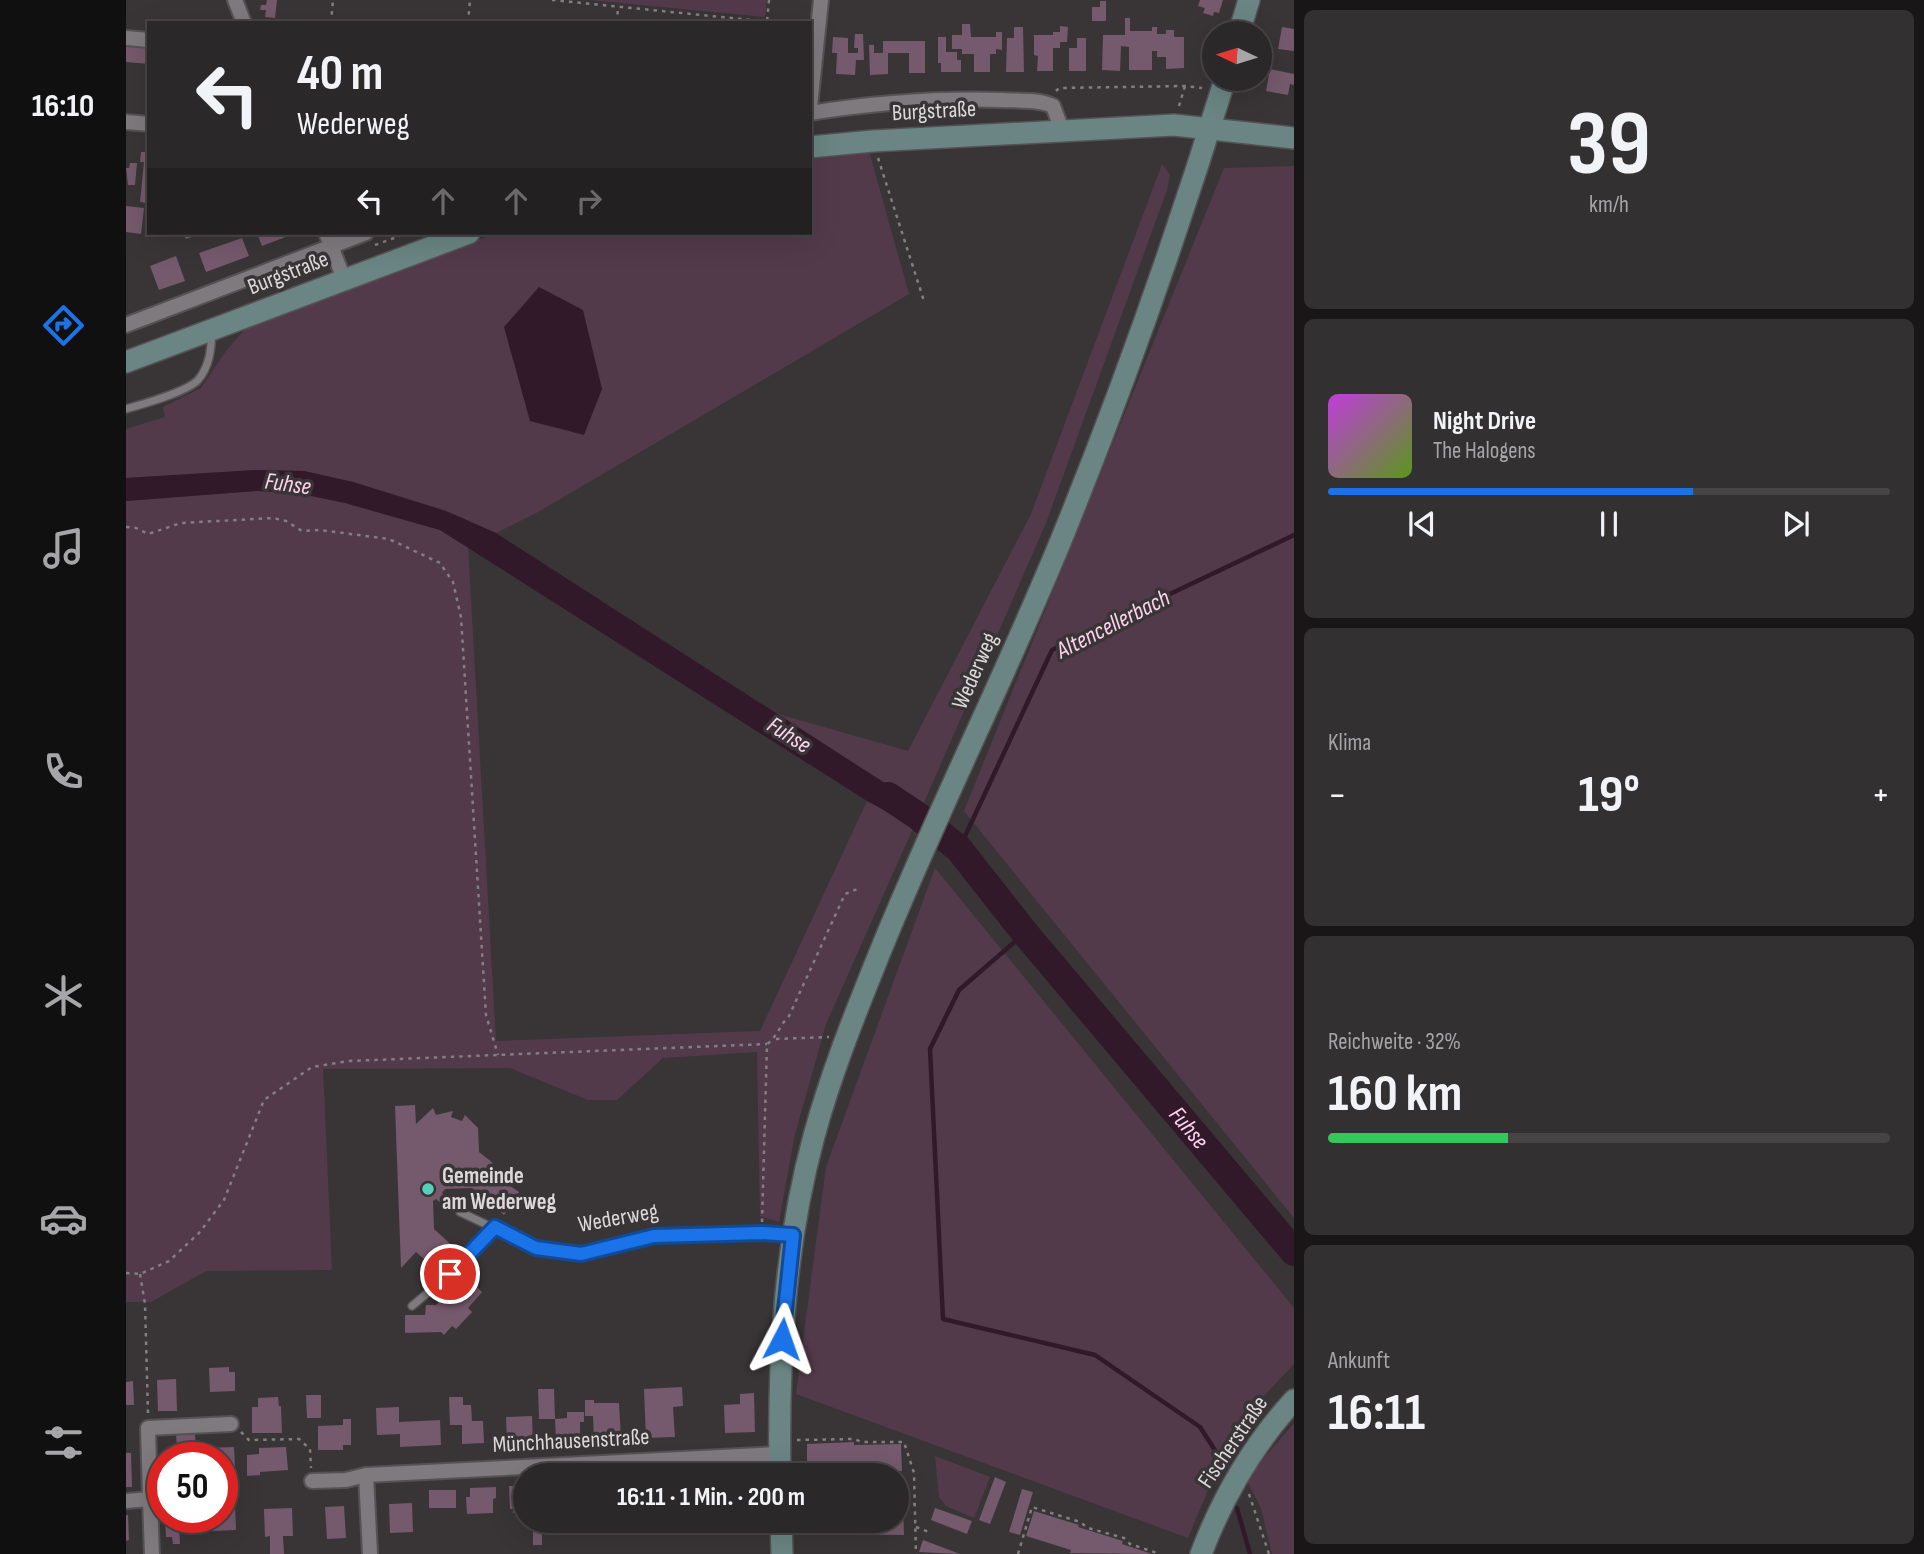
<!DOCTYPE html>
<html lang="de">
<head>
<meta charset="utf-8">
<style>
  body { margin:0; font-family:"Sofia Sans Condensed",sans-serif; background:#333031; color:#f1f3f6; height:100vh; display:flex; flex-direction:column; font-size:26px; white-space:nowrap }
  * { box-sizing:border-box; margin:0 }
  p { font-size:23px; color:#a6a6a8 }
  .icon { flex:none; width:38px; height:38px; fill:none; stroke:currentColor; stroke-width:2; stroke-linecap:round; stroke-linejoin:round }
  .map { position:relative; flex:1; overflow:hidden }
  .drawer { display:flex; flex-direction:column; gap:10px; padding:10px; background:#181617; width:630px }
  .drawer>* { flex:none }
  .top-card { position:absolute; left:21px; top:21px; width:665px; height:214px; border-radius:0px; box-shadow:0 7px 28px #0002,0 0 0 2px #474446; background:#2b2829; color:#f1f3f6; overflow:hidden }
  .needle { width:46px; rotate:274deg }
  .controls { position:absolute; left:1076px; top:21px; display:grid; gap:14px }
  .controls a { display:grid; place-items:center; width:70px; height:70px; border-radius:50%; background:#2b2829; box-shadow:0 7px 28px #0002,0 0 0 2px #474446; font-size:35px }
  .speed { position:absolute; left:21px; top:1442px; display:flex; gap:14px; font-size:35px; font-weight:700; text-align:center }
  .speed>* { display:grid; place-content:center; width:91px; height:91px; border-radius:50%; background:#2b2829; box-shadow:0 7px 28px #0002,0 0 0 2px #474446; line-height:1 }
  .speed .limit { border:10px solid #d22; background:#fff; color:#111 }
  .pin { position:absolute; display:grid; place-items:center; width:60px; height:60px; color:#fff; margin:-30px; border:4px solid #fff; border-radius:50%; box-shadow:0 2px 7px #0007 }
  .me { position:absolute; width:77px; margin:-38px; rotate:4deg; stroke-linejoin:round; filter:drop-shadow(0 0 5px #0008) }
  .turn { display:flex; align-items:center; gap:24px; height:147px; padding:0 35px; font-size:32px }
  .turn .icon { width:91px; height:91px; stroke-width:2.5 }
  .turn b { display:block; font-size:49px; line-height:60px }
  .lanes { display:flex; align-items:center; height:66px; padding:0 35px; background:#0003; justify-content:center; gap:35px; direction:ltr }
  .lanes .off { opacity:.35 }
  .big { font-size:52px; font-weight:700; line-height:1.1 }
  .drawer .tile { flex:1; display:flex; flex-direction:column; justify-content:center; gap:10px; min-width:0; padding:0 24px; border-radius:10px; background:#333031 }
  .drawer .dial { align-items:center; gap:0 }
  .dial b { font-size:91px; line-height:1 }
  .song { display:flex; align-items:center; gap:21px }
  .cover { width:84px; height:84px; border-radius:10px; background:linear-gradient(135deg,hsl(290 70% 55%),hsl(90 70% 35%)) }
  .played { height:7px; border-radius:4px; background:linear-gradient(90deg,#1a73e8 65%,#474446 65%) }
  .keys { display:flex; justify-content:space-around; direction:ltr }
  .heat { display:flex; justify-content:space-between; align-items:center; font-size:38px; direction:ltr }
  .charge { height:10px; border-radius:5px; background:linear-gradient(90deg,#34c759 32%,#474446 0) }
  .trip { position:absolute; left:387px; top:1463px; width:396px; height:70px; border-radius:35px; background:#2b2829; box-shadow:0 7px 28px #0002,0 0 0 2px #474446; font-weight:700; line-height:70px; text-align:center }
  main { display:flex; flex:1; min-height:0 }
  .tabs { display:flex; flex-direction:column; width:126px; justify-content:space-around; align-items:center; background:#111010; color:#a6a6a8 }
  .tabs .icon { width:49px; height:49px }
  .tabs .current { color:#1a73e8 }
  .tabs b { font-size:32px; color:#f1f3f6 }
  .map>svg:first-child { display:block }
</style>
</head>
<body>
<main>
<nav class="tabs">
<b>16:10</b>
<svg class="icon current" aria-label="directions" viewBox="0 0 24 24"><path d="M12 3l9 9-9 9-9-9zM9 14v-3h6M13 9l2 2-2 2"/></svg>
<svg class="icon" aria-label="music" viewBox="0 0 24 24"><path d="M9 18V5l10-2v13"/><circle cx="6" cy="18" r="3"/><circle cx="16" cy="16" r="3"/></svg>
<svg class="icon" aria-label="phone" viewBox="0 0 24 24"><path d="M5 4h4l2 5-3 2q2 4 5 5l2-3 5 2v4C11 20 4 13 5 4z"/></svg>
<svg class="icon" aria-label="climate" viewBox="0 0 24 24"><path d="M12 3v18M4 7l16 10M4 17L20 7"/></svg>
<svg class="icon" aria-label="car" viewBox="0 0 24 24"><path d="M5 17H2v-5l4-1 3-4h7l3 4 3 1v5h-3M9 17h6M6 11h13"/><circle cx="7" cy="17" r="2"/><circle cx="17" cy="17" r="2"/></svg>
<svg class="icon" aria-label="filters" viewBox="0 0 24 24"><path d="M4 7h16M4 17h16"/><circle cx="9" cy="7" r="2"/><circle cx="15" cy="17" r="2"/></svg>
</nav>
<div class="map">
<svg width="1168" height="1554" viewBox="0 0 1168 1554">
  <rect width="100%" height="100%" fill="#393537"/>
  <g fill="#533a4b">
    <polygon points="464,0 641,0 639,17"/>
    <polygon points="743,151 783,294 412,512 370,533 320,511 227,482 178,471 129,470 0,478 0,429 39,417 37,407 75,388 100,351 121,327 370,233 684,233 684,158"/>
    <polygon points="1036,164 1044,175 1041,190 920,523 796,807 652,714 782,751 905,514"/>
    <polygon points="1168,166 1168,1218 838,811 1098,168"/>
    <polygon points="131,491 171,493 219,503 314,530 342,547 370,1041 634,1031 741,801 788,826 700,1024 668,1138 653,1222 634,1216 631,1052 537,1058 491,1100 462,1100 384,1068 197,1069 206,1270 80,1271 25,1302 0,1302 0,501"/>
    <polygon points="809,868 1168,1308 1168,1364 1135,1399 1090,1471 1062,1538 670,1394 700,1167"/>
    <polygon points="1168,1423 1168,1554 1146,1554 1135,1508 1120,1479"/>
    <polygon points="809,1456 864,1477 848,1518 820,1506 813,1497"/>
  </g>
  <g fill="#31192a">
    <polygon points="413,287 457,310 476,389 458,435 404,421 378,327"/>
    <polygon points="129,470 178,471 227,482 320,511 370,533 796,807 788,826 741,801 314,530 219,503 171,493 131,491 0,501 0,478"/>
  </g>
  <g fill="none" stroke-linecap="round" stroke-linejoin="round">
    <g stroke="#31192a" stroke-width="4.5">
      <polyline points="833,849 926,650 1168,535"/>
      <polyline points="899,933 833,990 804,1049 817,1319 969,1355 1074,1427 1094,1458"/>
      <polyline points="1111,1508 1124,1554"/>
    </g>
    <path stroke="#31192a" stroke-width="28" id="s1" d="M762,796L792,816L833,849L899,933L1168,1252"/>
  </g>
  <g fill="#75596c">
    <polygon points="141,0 151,0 149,18 139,17 140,10 134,10 135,5 140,5"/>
    <polygon points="1074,0 1097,0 1093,13 1088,12 1087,16 1077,13 1079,8 1072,6"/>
    <polygon points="974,1 980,1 980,21 966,21 966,7 974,7"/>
    <polygon points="999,18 1004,18 1004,31 1026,31 1026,27 1031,27 1031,34 1040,34 1040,30 1048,30 1048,37 1058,37 1058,68 1040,69 1040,57 1031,57 1031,51 1026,51 1026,70 1003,70 1003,47 995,46 994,71 976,70 977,35 999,35"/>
    <polygon points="836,24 844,24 845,37 870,37 870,32 876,32 876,50 870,49 870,54 864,54 864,72 848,72 848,54 836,54 836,49 826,49 826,35 836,35"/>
    <polygon points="934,26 942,27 941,42 934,42 934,48 927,48 927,71 911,71 912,56 908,55 908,35 927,35 927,32 934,32"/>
    <polygon points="888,27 897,27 898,72 880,72 881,38 888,38"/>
    <polygon points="1156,27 1168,29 1168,51 1152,49"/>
    <polygon points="729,34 737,34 738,60 730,60 729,75 710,74 711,53 706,53 707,37 722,38 722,53 732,53 732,48 728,48"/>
    <polygon points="812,37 820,37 820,52 831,52 831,60 835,60 835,72 815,72 815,63 812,63"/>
    <polygon points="951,38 960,38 960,71 943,71 943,48 951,48"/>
    <polygon points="757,41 799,41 799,73 783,73 783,53 762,53 762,74 744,75 743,45 748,45 748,53 757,53"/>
    <polygon points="0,45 23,47 23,64 0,62"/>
    <polygon points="1144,69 1168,74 1168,85 1164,84 1162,95 1140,91"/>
    <polygon points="19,143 23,144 21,203 14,202 18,162 14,162 15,152 19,152"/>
    <polygon points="4,163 11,163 9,185 2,185 0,168 3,168"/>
    <polygon points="0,206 18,208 15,234 0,232"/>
    <polygon points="57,233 71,233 72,235 60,239"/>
    <polygon points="131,233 170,233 136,246"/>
    <polygon points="116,238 123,256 80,272 73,253"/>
    <polygon points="50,256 59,281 33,290 24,266"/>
    <polygon points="289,1105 290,1124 307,1108 310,1115 327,1111 325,1117 336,1121 339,1115 352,1128 353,1152 367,1163 361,1173 375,1184 377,1181 393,1192 390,1197 392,1210 380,1212 378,1215 362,1203 364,1200 357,1201 356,1194 346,1188 319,1189 316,1193 322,1198 317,1205 310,1199 307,1201 308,1229 332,1251 313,1272 290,1252 275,1268 269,1106"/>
    <polygon points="343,1280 356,1292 342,1308 346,1312 330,1329 326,1326 318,1335 315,1332 279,1333 279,1315 299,1315 300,1305 310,1305 328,1286 338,1286"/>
    <polygon points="103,1367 103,1372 109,1372 109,1391 84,1392 83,1368"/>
    <polygon points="50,1379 51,1411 32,1411 31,1380"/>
    <polygon points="7,1381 8,1405 0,1405 0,1382"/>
    <polygon points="556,1387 557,1406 547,1407 549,1437 520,1438 518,1389"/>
    <polygon points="412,1389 428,1389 429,1419 413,1419"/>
    <polygon points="628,1393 629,1432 599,1433 598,1405 614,1404 614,1394"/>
    <polygon points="180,1395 195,1395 195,1418 181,1418"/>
    <polygon points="152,1397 153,1406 155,1406 156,1433 126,1433 126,1407 132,1407 132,1398"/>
    <polygon points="323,1397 337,1397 337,1405 345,1405 346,1421 357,1421 358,1443 336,1444 336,1425 324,1425"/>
    <polygon points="459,1400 468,1400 468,1403 493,1403 495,1438 468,1439 467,1416 459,1416"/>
    <polygon points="273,1407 273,1422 314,1420 315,1445 274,1447 274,1434 251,1435 250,1408"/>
    <polygon points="441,1412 458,1412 458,1422 454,1422 454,1440 430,1441 429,1419 441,1418"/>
    <polygon points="406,1416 407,1442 381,1443 380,1417"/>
    <polygon points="217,1419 225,1419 225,1445 217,1445 217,1450 192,1450 192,1426 217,1425"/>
    <polygon points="50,1434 69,1434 70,1450 58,1450 58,1458 36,1458 36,1451 51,1450"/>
    <polygon points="728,1442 728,1445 775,1444 776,1471 681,1470 681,1444"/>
    <polygon points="108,1447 109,1468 96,1469 96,1458 78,1458 78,1448"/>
    <polygon points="160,1447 162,1470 134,1472 134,1475 121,1476 121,1455 133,1454 133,1448"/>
    <polygon points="0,1453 5,1453 6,1487 0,1487"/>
    <polygon points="869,1477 880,1482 864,1524 853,1520"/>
    <polygon points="383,1486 399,1486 399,1509 396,1509 396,1513 387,1513 387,1509 384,1509"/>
    <polygon points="370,1487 370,1498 367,1499 367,1513 341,1514 340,1497 344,1497 344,1488"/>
    <polygon points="896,1489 907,1492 894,1535 883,1532"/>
    <rect x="303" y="1490" width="27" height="18"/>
    <polygon points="286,1503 287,1532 264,1533 263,1504"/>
    <polygon points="96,1506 109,1506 110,1530 87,1531 86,1517 96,1517"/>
    <polygon points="218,1506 220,1538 201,1539 199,1507"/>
    <polygon points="166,1508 167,1536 157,1536 158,1554 144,1554 144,1536 139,1537 138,1509"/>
    <polygon points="770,1508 777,1508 778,1535 683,1534 683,1521 770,1521"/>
    <polygon points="809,1508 846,1521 841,1534 805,1520"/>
    <polygon points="908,1511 953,1525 952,1527 997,1541 996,1544 1026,1554 944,1553 945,1550 900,1536"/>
    <polygon points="0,1515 2,1515 3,1540 0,1541"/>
    <polygon points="39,1517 64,1517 64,1523 53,1523 54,1544 47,1544 46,1537 40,1537"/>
    <polygon points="407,1521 423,1521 423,1534 416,1534 416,1545 407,1545"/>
    <polygon points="797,1540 834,1554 833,1554 793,1552"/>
  </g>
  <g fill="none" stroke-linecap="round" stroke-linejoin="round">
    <g stroke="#545253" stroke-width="10">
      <g id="lane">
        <path d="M0,409C17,404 61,392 72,380C84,366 85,349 86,332"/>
        <polyline points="334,1212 410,1248 455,1254 528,1236 635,1232 667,1235"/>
        <polyline points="286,1306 324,1274 369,1227"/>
      </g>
    </g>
    <g stroke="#545253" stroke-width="18">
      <g id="street">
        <polyline points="109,0 118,23"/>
        <polyline points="0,38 23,40"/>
        <polyline points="684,107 695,0"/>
        <path d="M684,113C747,103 811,98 874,100C892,101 911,99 927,106L936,130"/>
        <polyline points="0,122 23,124"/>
        <polyline points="200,233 218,279"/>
        <polyline points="0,325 240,233"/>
        <polyline points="186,1481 220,1480 240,1475"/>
        <polyline points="24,1499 22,1428 105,1424"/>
        <polyline points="0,1501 24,1499 26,1554"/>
        <polyline points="244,1554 240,1475 653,1454"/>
      </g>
    </g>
    <g stroke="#545253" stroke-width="24">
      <g id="secondary">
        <polyline points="1113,33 1123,0"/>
        <polyline points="684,147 747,141 1048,125 1168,138"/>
        <polyline points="0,362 343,233"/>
        <path d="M654,1475C652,1362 658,1246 688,1136C704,1077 727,1019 750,962C808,817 879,678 938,533C998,385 1052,232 1099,79"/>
        <polyline points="655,1521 656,1554"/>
        <path d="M1075,1554C1097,1496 1126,1446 1168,1400"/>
      </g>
    </g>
    <g stroke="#827f81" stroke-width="2.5" stroke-dasharray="3.5 5" stroke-linecap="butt">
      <polyline points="426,0 625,20 625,23"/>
      <polyline points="643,0 641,22 652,23"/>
      <polyline points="205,23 207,0"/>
      <polyline points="342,23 344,0"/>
      <polyline points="491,23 492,7"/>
      <polyline points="930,91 933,88 1059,86 1076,88"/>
      <polyline points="1053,106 1059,86"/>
      <polyline points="752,158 798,301"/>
      <polyline points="249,245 282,233"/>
      <polyline points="0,527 10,528 22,534 55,523 147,518 160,521 176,531 194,530 263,539 314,563 327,582 335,617 360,1015 372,1055"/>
      <polyline points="650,1039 703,1037"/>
      <path d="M636,1222L641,1044C651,1037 654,1025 663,1016L719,894L734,888"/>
      <polyline points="0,1273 14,1274 43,1261 73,1233 98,1200 138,1100 186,1067 223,1061 641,1044"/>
      <polyline points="14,1274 19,1304 22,1414"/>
      <polyline points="115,1432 123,1440 173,1439 184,1449 185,1468"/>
      <polyline points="671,1440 728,1439 736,1442 778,1442 788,1473 790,1554"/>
      <polyline points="1123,1494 1143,1554"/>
      <polyline points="770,1505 788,1504"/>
      <polyline points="790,1527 803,1532"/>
      <polyline points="892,1554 906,1507 954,1522 962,1528 998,1538 1004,1544 1034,1554"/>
    </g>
    <use href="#lane" stroke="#7e7a7d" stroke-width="7"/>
    <use href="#street" stroke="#7e7a7d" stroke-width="14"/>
    <use href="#secondary" stroke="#6a8583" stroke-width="21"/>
  </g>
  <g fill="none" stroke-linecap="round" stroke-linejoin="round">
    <g stroke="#114b97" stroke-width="18">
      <polyline id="route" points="324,1274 369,1227 410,1248 455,1254 528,1236 635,1233 667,1235 656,1339"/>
    </g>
    <use href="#route" stroke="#1a73e8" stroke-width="12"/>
  </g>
  <circle fill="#5acebc" stroke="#393537" stroke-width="2.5" cx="302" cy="1189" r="7"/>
  <g text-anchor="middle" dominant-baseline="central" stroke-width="7" stroke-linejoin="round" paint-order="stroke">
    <g font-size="23" fill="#dbd9da" stroke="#393537">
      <text transform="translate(808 111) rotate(-3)">Burgstraße</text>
      <text transform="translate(162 273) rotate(-21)">Burgstraße</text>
      <text transform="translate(849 671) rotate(-66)">Wederweg</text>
      <text transform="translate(492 1218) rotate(-10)">Wederweg</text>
      <text transform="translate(445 1441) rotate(-3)">Münchhausenstraße</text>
      <text transform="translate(1107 1442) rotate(-56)">Fischerstraße</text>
    </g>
    <g font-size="23" font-weight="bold" fill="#dbd9da" stroke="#393537" text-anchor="start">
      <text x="316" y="1176">Gemeinde<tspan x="316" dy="26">am Wederweg</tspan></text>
    </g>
    <g font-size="24" font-style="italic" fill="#fed2ef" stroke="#393537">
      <text transform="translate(162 484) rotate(8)">Fuhse</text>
      <text transform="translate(987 624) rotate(-27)">Altencellerbach</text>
      <text transform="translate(663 735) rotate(32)">Fuhse</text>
      <text stroke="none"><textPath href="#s1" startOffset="450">Fuhse</textPath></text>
    </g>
  </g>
</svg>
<div class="controls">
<a><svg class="needle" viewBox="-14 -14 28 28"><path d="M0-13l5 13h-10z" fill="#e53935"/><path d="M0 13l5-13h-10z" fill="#a6a6a8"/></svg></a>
</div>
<div class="speed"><div class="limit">50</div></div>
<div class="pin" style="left:324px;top:1274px;background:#d93025"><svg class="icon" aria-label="arrive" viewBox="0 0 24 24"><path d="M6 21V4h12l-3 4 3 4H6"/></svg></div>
<svg class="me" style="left:656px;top:1339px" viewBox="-20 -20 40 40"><path d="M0-17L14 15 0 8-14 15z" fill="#1a73e8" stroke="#fff" stroke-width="4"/></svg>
<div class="trip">16:11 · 1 Min. · 200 m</div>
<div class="top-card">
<div class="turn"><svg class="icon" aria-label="left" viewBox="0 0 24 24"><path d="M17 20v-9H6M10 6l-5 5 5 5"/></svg><div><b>40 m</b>Wederweg</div></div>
<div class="lanes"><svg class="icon" aria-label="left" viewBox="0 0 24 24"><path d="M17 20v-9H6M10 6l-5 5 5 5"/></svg><svg class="icon off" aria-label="ahead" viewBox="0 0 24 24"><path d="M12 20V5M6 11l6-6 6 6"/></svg><svg class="icon off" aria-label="ahead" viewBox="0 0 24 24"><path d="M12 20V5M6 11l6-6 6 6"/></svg><svg class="icon off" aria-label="right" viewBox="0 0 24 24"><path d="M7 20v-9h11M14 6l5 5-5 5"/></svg></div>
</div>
</div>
<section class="drawer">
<div class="tile dial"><b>39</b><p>km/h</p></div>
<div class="tile">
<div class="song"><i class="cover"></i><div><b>Night Drive</b><p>The Halogens</p></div></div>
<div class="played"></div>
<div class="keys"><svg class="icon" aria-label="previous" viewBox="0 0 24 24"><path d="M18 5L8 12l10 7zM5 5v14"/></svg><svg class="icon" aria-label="pause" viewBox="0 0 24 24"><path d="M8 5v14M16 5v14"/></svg><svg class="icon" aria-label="next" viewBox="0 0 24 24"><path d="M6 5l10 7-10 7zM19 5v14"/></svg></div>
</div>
<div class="tile"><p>Klima</p>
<div class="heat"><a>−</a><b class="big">19°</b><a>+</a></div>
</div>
<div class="tile"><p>Reichweite · 32%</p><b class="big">160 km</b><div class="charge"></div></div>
<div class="tile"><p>Ankunft</p><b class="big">16:11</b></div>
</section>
</main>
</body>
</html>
